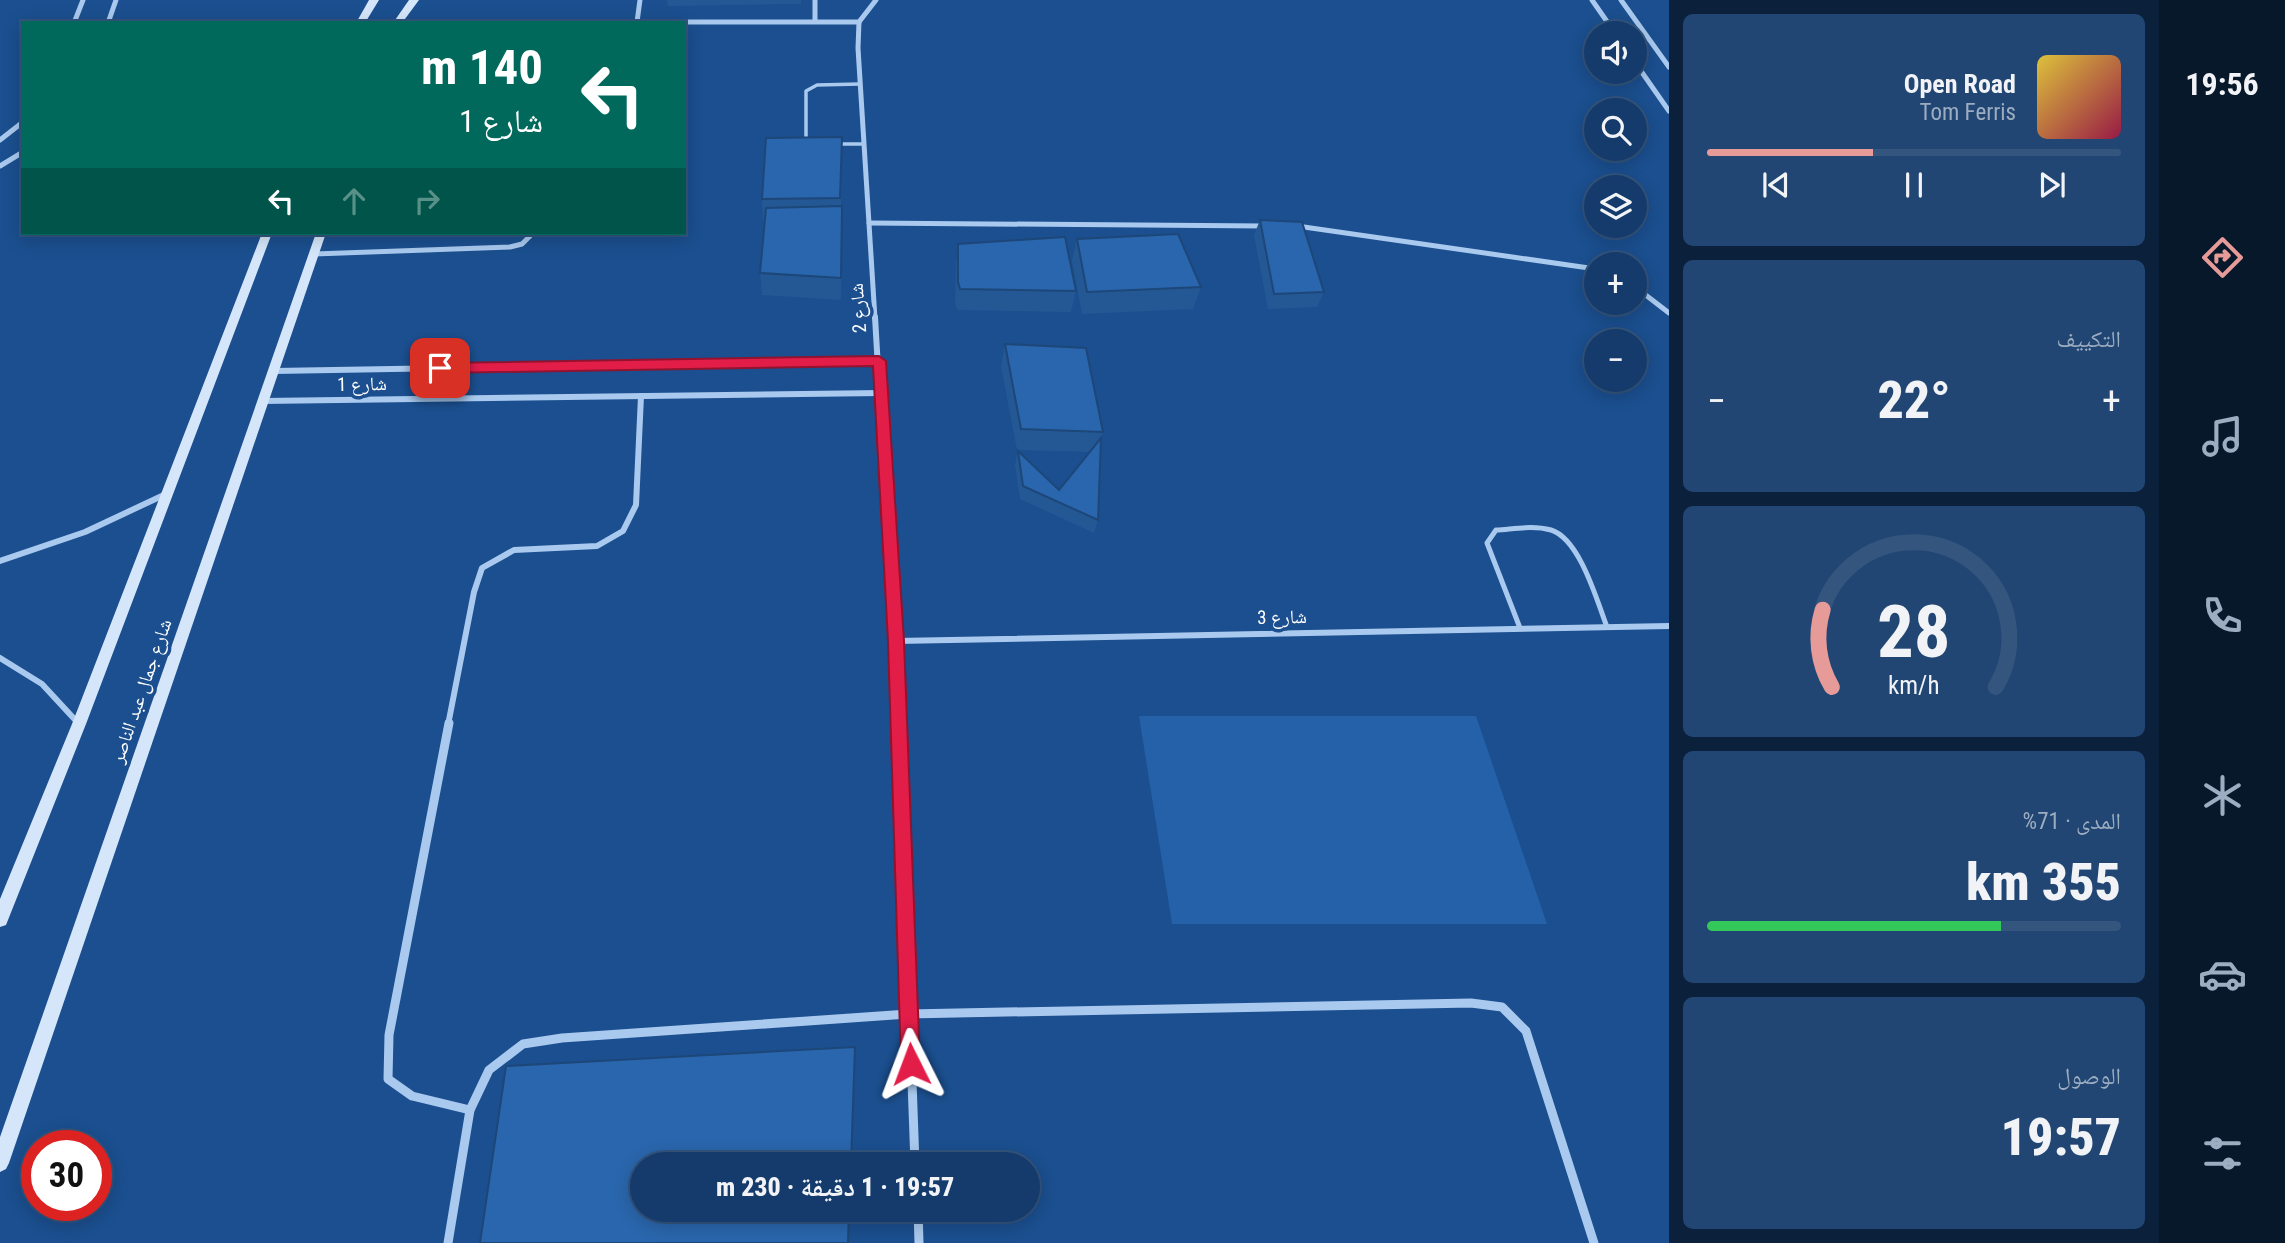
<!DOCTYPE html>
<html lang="ar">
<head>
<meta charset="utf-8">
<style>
  body { margin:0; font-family:"Roboto Condensed","Noto Naskh Arabic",sans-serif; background:#214673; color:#f1f3f6; direction:rtl; height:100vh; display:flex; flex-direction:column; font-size:26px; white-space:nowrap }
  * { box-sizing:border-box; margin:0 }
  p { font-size:23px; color:#9dadc1 }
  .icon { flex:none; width:38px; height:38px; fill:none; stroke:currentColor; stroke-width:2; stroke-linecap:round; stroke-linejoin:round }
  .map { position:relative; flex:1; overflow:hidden; direction:ltr }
  .details { display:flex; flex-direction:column; gap:14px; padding:14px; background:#0b203b; width:490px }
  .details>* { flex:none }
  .top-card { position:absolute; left:21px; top:21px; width:665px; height:214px; border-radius:0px; box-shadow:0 4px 18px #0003,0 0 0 2px #33557e; direction:rtl; background:#00695c; color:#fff; overflow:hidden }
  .fabs { position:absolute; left:1584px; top:21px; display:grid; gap:14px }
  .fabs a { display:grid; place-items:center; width:63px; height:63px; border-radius:50%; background:#143b6b; box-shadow:0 4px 18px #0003,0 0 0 2px #33557e; font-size:35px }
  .speed { position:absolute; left:21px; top:1130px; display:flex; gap:14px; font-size:35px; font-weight:700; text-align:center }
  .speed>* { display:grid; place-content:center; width:91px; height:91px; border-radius:50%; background:#143b6b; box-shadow:0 4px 18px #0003,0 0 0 2px #33557e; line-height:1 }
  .speed .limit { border:10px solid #d22; background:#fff; color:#111 }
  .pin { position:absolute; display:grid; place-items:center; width:60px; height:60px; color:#fff; margin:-30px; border-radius:14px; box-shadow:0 4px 10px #0006 }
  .me { position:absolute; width:77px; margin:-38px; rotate:357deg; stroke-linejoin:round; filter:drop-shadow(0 0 5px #0008) }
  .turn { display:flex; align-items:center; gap:24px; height:147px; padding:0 28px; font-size:32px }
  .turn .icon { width:91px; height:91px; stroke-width:2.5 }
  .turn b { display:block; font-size:49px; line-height:60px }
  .lanes { display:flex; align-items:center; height:66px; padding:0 28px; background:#0003; justify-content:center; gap:35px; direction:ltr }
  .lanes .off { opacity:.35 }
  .big { font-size:52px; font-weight:800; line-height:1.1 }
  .details .tile { flex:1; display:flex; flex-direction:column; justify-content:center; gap:10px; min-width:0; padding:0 24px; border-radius:10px; background:#214673 }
  .details .dial { align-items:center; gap:0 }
  .dial svg { height:182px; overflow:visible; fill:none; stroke:#33557e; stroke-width:7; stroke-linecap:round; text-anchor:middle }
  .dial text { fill:#f1f3f6; stroke:none }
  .song { display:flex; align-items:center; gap:21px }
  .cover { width:84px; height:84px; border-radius:10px; background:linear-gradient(135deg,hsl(50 70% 55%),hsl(340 70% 35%)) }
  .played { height:7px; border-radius:4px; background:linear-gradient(90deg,#e69b98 40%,#33557e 40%) }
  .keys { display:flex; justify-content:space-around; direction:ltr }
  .heat { display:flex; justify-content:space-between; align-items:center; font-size:38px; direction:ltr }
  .charge { height:10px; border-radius:5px; background:linear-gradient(90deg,#34c759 71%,#33557e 0) }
  .trip { position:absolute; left:630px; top:1152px; width:410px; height:70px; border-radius:35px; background:#143b6b; box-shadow:0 4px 18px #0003,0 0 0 2px #33557e; font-weight:800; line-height:70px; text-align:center; direction:rtl }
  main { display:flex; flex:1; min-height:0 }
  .menu { display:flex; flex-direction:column; width:126px; justify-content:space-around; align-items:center; background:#08182b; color:#9dadc1 }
  .menu .icon { width:49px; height:49px }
  .menu .selected { color:#e69b98 }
  .menu b { font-size:32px; color:#f1f3f6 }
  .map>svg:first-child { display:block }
</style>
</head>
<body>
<main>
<nav class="menu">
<b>19:56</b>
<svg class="icon selected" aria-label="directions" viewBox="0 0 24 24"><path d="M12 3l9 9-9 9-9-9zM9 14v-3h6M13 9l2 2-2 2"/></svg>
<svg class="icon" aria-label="music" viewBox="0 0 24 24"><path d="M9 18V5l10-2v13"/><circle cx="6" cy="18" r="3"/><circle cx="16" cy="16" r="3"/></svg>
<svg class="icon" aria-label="phone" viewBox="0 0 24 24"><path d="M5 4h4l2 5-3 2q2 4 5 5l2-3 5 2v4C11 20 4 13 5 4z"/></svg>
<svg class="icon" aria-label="climate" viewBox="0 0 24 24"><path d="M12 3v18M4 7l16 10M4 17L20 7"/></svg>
<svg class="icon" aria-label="car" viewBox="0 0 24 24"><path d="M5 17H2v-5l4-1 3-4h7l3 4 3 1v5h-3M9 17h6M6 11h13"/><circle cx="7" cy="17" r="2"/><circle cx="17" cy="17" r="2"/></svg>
<svg class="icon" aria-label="filters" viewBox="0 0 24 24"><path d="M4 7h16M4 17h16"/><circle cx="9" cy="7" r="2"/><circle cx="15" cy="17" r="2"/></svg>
</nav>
<section class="details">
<div class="tile">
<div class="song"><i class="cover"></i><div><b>Open Road</b><p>Tom Ferris</p></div></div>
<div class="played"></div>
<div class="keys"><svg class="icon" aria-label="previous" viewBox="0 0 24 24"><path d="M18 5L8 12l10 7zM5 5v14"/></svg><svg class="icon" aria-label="pause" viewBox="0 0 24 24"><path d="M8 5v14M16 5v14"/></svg><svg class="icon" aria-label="next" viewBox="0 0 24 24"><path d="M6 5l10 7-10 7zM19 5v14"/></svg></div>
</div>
<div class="tile"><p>التكييف</p>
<div class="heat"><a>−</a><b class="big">22°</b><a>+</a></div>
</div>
<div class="tile dial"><svg viewBox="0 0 100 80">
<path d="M14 69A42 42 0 1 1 86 69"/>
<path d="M14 69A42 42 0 0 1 10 35" stroke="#e69b98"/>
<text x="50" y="56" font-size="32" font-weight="700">28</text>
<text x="50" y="72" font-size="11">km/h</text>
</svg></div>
<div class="tile"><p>المدى · 71%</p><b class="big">355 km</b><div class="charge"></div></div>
<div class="tile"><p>الوصول</p><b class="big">19:57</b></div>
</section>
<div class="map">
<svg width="1669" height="1243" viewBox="0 0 1669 1243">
  <rect width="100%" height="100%" fill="#1b4f8f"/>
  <polygon fill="#2461a8" points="1139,716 1476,716 1547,924 1172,924"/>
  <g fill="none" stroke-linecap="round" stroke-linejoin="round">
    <g stroke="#a9c9ee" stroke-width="3.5">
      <polyline points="809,143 806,138 806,91 817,85 860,84"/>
      <polyline points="836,144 864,144"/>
    </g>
    <path stroke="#a9c9ee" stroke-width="5" d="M1520,628L1487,543L1496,530C1514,529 1533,525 1551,530C1580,539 1597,601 1607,627"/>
    <g stroke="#a9c9ee" stroke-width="5">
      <polyline points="815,0 815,21"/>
      <polyline points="1592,0 1615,33"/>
      <polyline points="1621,0 1669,67"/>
      <polyline points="397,22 859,22"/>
      <polyline points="637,22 640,0"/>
      <polyline points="74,23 83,0"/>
      <polyline points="108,23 116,0"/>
      <polyline points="1634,61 1669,111"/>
      <polyline points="0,140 23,122"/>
      <polyline points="0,166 23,152"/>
      <polyline points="869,223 1264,226"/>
      <polyline points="1297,226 1596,269"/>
      <polyline points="314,254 510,247 522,244 533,233"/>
      <polyline points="1634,286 1669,313"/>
      <polyline points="875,319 858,48 859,22 876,0"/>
    </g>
    <g stroke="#a9c9ee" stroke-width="6">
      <polyline points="875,317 899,725"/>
      <polyline points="274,371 879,361"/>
      <polyline points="263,401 882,393"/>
      <polyline points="0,561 85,532 166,494"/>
      <polyline points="896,641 1669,626"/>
      <polyline points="0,658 42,684 79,724"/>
      <polyline points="448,725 474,592 482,568 514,550 597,546 623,531 636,505 641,396"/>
    </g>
    <g stroke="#a9c9ee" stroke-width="9">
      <polyline points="449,723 389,1035 388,1079 412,1096 470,1110"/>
      <polyline points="899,723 915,1164"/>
      <polyline points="918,1209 919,1243"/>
      <polyline points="448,1243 470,1110 489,1070 523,1044 562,1038 908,1014 1471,1003 1502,1007 1526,1031 1594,1243"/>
    </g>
    <g fill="#d6e6fa" fill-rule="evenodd">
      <polygon points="369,0 379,0 365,23 356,23"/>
      <polygon points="409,0 419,0 402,23 393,23"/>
      <polygon points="262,233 272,233 86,724 6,925 0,927 0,899 72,724"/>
      <polygon points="316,233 326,233 9,1163 6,1169 0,1172 0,1137"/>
    </g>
  </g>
  <g fill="#245895">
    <polygon points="667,0 801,0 801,4 668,6"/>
    <polygon points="842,137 841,206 842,206 841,300 762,295 760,273 765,221 763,221 762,199"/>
    <polygon points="1260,220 1324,292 1317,307 1268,309 1254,235"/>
    <polygon points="1077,239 1201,287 1193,309 1082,314 1072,261"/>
    <polygon points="958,244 1076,291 1071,312 958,310 955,304 956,265"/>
    <polygon points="1005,344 1103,432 1101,438 1098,520 1094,533 1020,499 1015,465 1018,451 1059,490 1090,452 1017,450 1001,366"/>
  </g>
  <g fill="#2a66ad" stroke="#1d4779" stroke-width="2">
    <polygon points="842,137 840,198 762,199 766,138"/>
    <polygon points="842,206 841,278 760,273 766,208"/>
    <polygon points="1260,220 1302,222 1324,292 1274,294"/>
    <polygon points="1178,234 1201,287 1087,292 1077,239"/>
    <polygon points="1065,237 1076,291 960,289 958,282 958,244"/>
    <polygon points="1005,344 1086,348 1103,432 1021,429"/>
    <polygon points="1101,438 1098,520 1023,486 1018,451 1059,490"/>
    <polygon points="855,1047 851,1164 642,1164 642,1209 849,1209 848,1243 480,1243 506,1066"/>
  </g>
  <polygon fill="#e11d48" stroke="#92132f" stroke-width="2" points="879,356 886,361 904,641 920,1064 918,1071 911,1074 903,1071 901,1064 888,641 873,366 440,373 433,368 440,363"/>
  <g text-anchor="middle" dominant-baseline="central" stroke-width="7" stroke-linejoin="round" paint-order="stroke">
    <g font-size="19" fill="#fff" stroke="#1b4f8f">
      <text transform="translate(858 308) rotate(-94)">شارع 2</text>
      <text transform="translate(362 384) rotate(-1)">شارع 1</text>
      <text transform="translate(1282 617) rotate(-1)">شارع 3</text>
      <text transform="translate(141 691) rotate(-71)">شارع جمال عبد الناصر</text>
    </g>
  </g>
</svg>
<div class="fabs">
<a><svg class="icon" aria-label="sound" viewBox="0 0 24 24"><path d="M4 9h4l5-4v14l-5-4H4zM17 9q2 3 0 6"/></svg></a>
<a><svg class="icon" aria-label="search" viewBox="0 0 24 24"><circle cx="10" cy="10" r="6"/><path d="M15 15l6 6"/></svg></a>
<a><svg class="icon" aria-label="layers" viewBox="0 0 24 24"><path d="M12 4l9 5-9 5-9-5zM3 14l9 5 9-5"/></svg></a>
<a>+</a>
<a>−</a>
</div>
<div class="speed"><div class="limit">30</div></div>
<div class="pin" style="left:440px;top:368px;background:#d93025"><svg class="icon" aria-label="arrive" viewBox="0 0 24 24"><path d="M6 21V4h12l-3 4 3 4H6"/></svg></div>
<svg class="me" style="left:911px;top:1064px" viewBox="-20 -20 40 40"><path d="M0-17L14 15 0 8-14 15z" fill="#e11d48" stroke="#fff" stroke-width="4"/></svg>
<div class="trip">19:57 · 1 دقيقة · 230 m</div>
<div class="top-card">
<div class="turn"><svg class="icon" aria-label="left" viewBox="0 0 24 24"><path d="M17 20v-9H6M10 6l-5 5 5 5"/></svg><div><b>140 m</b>شارع 1</div></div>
<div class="lanes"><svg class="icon" aria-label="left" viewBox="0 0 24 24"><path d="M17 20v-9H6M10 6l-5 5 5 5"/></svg><svg class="icon off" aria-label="ahead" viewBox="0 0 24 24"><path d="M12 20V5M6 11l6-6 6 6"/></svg><svg class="icon off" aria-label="right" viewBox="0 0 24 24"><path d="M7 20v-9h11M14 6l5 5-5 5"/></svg></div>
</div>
</div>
</main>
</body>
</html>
